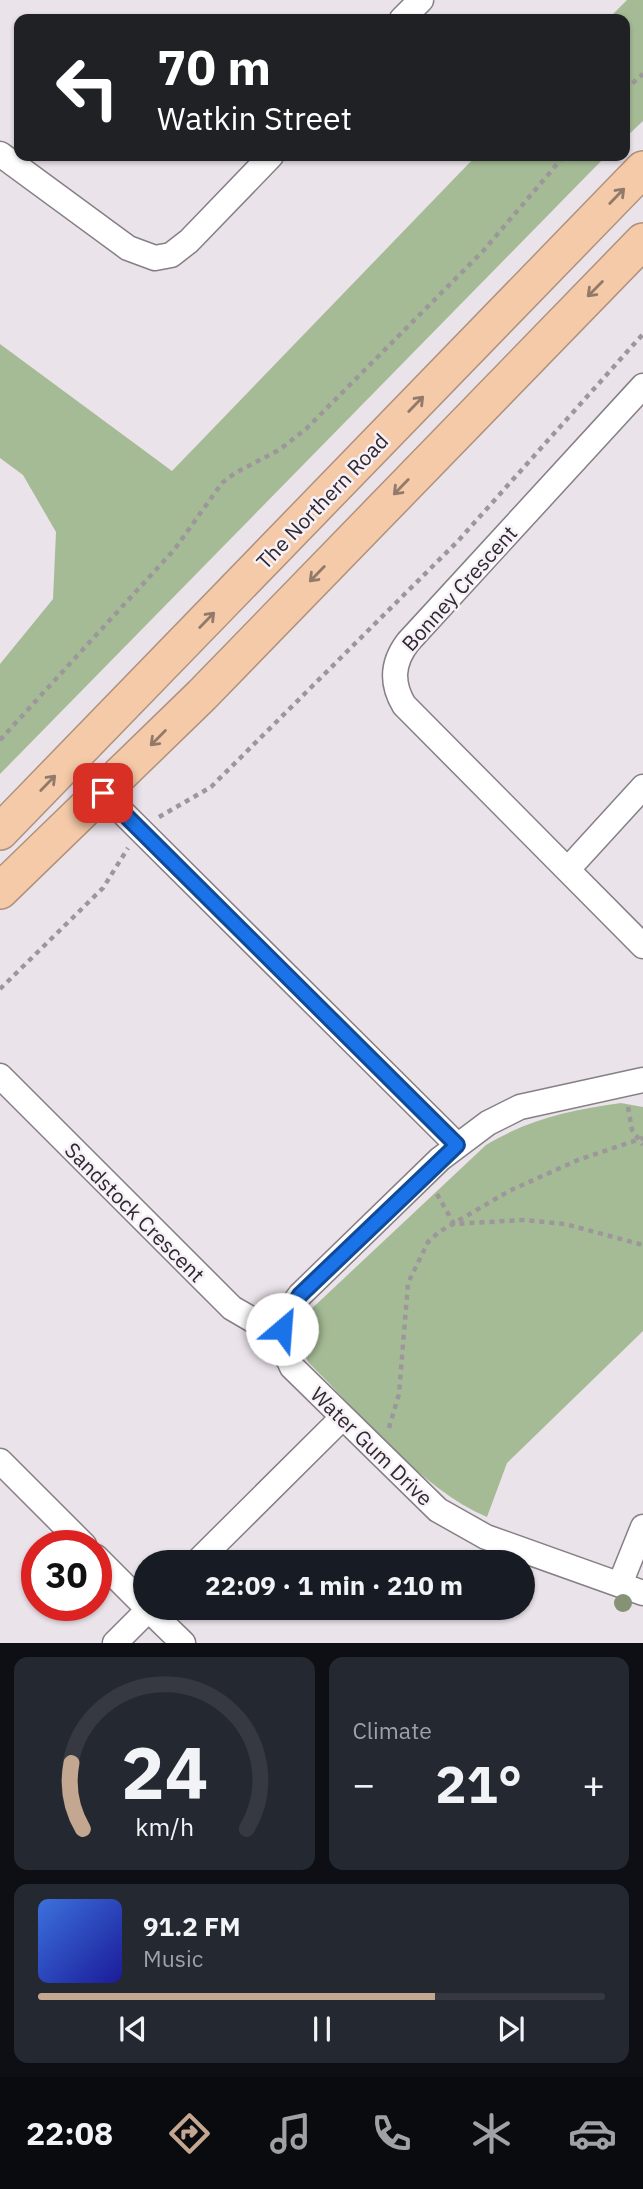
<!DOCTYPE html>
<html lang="en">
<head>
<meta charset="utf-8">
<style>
  body { margin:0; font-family:"IBM Plex Sans",sans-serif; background:#242831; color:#f1f3f6; height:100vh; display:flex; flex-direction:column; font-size:26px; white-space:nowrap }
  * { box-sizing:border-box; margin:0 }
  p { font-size:23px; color:#9ea1a6 }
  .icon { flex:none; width:38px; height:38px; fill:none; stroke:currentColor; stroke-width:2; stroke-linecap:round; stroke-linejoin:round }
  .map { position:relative; height:1643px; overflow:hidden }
  .details { display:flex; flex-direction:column; gap:14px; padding:14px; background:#0d0f14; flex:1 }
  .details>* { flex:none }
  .top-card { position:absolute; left:14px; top:14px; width:616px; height:147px; border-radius:14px; box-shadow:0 2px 5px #0004; background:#202124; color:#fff; overflow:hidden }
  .speed { position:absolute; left:21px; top:1530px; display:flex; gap:14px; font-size:35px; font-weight:700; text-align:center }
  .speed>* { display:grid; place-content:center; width:91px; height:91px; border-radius:50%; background:#171b24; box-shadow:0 2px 5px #0004; line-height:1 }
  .speed .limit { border:10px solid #d22; background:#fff; color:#111 }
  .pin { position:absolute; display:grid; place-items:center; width:60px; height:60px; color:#fff; margin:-30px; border-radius:14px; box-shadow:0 4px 10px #0006 }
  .me { position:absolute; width:77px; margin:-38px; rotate:27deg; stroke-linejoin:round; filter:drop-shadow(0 0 5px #0008) }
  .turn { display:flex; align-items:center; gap:24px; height:147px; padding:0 28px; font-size:32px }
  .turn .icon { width:91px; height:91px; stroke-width:2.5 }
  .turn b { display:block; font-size:49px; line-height:60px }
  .big { font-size:52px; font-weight:700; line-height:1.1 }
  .details .tile { flex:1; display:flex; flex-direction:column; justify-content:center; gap:10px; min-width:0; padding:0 24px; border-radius:14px; background:#242831 }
  .details .dial { align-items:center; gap:0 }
  .dial svg { height:182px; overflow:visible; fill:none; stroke:#363941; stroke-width:7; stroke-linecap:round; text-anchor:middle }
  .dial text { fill:#f1f3f6; stroke:none }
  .song { display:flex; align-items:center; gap:21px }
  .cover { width:84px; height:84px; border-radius:10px; background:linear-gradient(135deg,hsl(220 70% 55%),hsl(240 70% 35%)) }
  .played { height:7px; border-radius:4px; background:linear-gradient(90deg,#c4a791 70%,#363941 70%) }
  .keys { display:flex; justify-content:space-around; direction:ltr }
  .heat { display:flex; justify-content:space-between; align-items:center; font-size:38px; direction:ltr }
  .details .tiles { flex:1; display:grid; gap:14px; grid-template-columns:1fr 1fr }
  .tile:last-child { grid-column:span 2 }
  .trip { position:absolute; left:133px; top:1550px; width:402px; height:70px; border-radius:35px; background:#171b24; box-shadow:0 2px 5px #0004; font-weight:700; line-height:70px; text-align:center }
  .menu { display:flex; height:112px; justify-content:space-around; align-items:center; background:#090b0e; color:#9ea1a6 }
  .menu .icon { width:49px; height:49px }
  .menu .active { color:#c4a791 }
  .menu b { font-size:32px; color:#f1f3f6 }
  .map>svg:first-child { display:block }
</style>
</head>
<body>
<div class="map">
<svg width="643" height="1643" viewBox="0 0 643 1643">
  <rect width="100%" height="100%" fill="#ebe3ea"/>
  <g fill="#a5bb95">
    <polygon points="627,0 643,0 643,121 625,138 625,19 608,19"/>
    <polygon points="476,156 606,156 0,774 0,664 53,599 56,532 23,475 0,458 0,344 172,471"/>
    <path d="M621,1103L643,1107V1331L507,1463L487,1517C421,1489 360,1413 309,1363C297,1345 297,1333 306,1314L486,1145C529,1119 571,1110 621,1103Z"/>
  </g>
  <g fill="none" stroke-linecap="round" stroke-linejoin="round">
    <g stroke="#867f86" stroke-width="27">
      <g id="minor">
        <polyline points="402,19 421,0"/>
        <polyline points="0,154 128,248 155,258 171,255 189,241 271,156"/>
        <path d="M643,386L408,642C392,663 391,683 404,705L643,946"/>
        <polyline points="103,793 457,1145"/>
        <polyline points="569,868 643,787"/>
        <polyline points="0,1076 232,1308 256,1322 282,1329"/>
        <path d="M643,1080L520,1107L488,1123L440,1159L300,1295C282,1318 278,1341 292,1367L438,1510L486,1537L643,1593"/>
        <polyline points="0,1461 84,1545"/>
        <polyline points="96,1557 145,1606"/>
        <polyline points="196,1563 342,1418"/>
        <polyline points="620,1584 643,1527"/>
        <polyline points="147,1608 183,1643"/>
        <polyline points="115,1643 150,1608"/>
      </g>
    </g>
    <g stroke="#af927d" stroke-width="38">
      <g id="highway">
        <polyline points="0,832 643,169"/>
        <polyline points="0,891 202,695 643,241"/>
      </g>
    </g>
    <g stroke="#9d979c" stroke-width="4.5" stroke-dasharray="5 5" stroke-linecap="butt">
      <polyline points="625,90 643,74"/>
      <polyline points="0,740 174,550 222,483 235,473 279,450 306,429 484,250 564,156"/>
      <polyline points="159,817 211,787 458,541 643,334"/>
      <polyline points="0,989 103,888 128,848"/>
      <polyline points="628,1107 632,1130 643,1145"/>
      <polyline points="437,1194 454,1224 523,1220 565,1224 643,1245"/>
      <polyline points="389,1428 399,1394 408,1283 428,1242 439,1232 509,1191 578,1160 643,1138"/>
    </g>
    <use href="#minor" stroke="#fff" stroke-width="24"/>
    <use href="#highway" stroke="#f5caa8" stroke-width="35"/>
  </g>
  <circle fill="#859275" cx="623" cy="1603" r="9"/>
  <defs><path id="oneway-shaft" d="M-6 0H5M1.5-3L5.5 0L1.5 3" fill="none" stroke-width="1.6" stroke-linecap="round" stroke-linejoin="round" transform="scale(1.75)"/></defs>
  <g stroke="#917a6a">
    <use href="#oneway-shaft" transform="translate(617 196) rotate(-46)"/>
    <use href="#oneway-shaft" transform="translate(595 289) rotate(135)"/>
    <use href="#oneway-shaft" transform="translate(416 404) rotate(-46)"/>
    <use href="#oneway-shaft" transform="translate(401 487) rotate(134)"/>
    <use href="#oneway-shaft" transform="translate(317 574) rotate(134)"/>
    <use href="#oneway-shaft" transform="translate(207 620) rotate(-46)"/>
    <use href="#oneway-shaft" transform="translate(158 738) rotate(135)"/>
    <use href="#oneway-shaft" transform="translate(48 783) rotate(-46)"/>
  </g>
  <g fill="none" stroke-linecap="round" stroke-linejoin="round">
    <g stroke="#114b97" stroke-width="18">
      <polyline id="route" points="103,793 457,1145 300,1295 286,1317 282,1329"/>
    </g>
    <use href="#route" stroke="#1a73e8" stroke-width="12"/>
  </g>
  <g text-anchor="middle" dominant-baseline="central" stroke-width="5" stroke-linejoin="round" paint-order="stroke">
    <g font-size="21" fill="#2d2a2d" stroke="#f8f0f8">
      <text transform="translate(322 501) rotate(-46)">The Northern Road</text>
      <text transform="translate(459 588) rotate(-48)">Bonney Crescent</text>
      <text transform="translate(135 1212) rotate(45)">Sandstock Crescent</text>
      <text transform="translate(372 1446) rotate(44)">Water Gum Drive</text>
    </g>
  </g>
</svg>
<div class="speed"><div class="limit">30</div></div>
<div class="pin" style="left:103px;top:793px;background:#d93025"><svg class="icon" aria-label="arrive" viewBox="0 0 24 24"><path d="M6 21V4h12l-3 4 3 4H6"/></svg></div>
<svg class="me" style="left:282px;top:1329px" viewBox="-20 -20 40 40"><circle r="19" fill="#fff"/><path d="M0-13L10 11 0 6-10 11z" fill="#1a73e8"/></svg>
<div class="trip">22:09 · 1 min · 210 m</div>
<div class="top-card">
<div class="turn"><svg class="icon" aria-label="left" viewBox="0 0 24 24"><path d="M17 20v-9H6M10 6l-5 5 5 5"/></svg><div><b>70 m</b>Watkin Street</div></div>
</div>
</div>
<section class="details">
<div class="tiles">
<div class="tile dial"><svg viewBox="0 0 100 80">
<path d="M14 69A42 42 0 1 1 86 69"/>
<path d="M14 69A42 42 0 0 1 9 40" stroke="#c4a791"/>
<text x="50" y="56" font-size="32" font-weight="700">24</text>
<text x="50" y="72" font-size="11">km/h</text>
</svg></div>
<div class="tile"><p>Climate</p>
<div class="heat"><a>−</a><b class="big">21°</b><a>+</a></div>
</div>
<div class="tile">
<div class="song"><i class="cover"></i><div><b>91.2 FM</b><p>Music</p></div></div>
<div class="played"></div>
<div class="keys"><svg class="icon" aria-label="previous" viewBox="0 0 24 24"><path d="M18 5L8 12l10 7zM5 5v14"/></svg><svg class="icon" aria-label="pause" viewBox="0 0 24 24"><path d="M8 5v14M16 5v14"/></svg><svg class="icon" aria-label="next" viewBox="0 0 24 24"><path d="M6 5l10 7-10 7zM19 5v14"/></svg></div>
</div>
</div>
</section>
<nav class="menu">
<b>22:08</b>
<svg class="icon active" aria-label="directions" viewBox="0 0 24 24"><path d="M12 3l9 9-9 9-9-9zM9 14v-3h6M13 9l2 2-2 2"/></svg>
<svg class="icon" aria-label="music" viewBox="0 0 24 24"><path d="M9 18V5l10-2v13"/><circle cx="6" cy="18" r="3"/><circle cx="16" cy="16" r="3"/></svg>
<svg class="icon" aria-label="phone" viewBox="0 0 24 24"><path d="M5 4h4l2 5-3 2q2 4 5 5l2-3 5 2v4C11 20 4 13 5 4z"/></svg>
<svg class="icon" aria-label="climate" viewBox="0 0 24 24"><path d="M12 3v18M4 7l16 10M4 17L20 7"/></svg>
<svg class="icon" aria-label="car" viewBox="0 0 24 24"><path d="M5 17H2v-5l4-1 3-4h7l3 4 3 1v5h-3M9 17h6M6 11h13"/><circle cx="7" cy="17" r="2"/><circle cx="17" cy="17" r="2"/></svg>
</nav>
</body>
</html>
